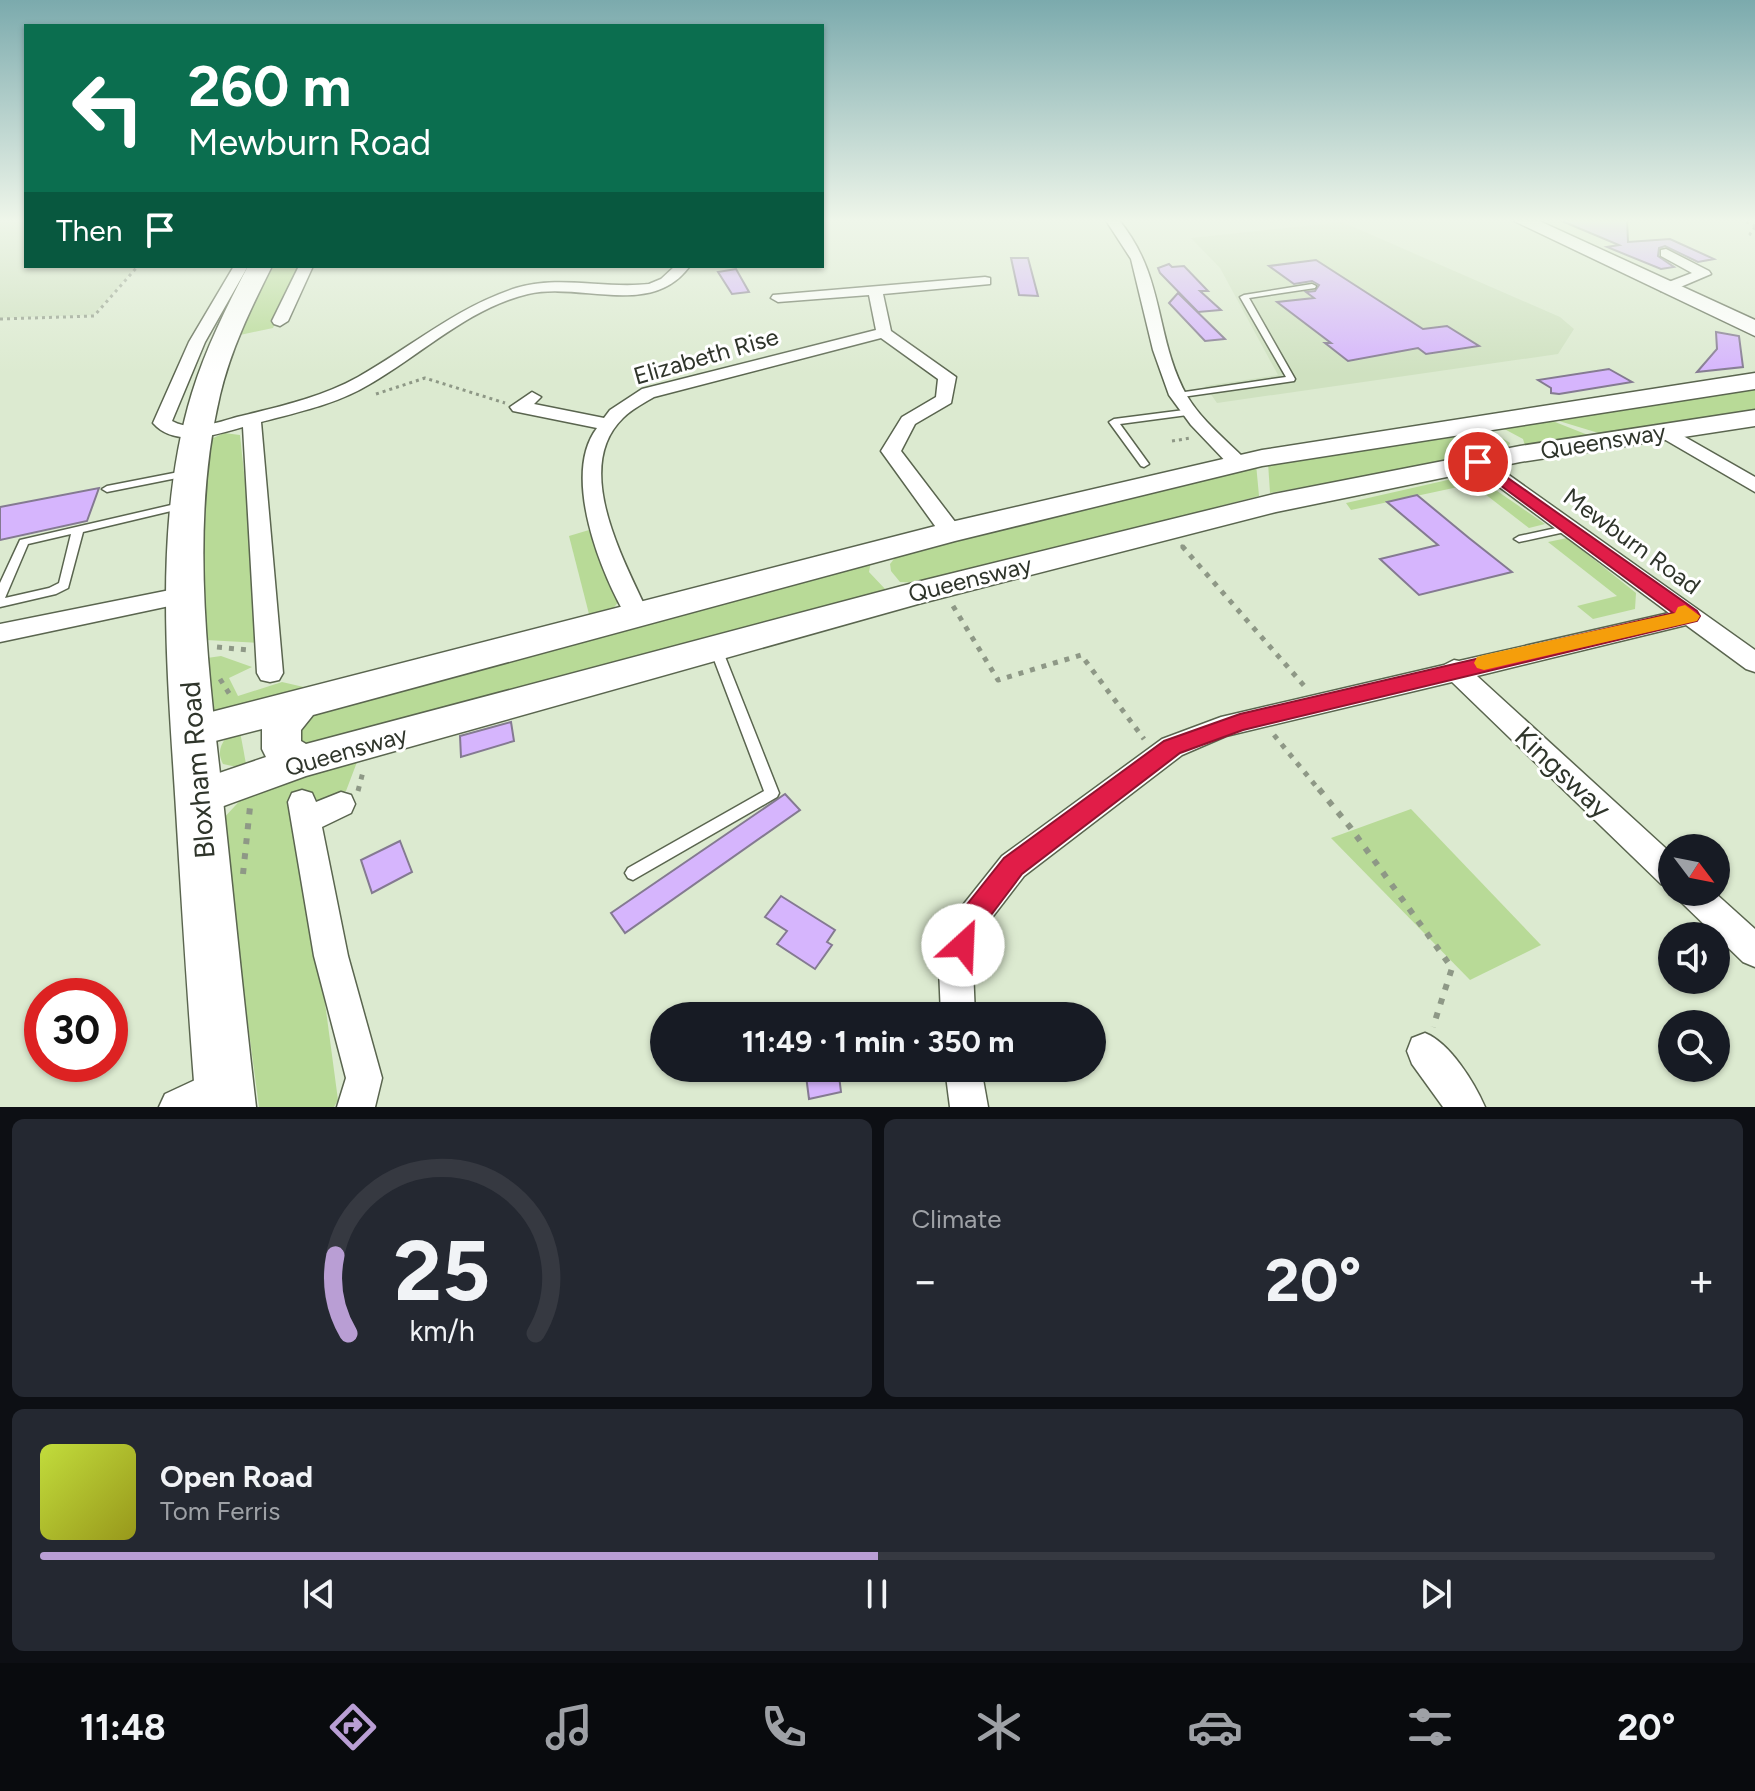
<!DOCTYPE html>
<html lang="en">
<head>
<meta charset="utf-8">
<style>
  body { margin:0; font-family:Figtree,sans-serif; background:#242831; color:#f1f3f6; height:100vh; display:flex; flex-direction:column; font-size:30px; white-space:nowrap }
  * { box-sizing:border-box; margin:0 }
  p { font-size:26px; color:#9ea1a6 }
  .icon { flex:none; width:44px; height:44px; fill:none; stroke:currentColor; stroke-width:2; stroke-linecap:round; stroke-linejoin:round }
  .map { position:relative; height:1107px; overflow:hidden }
  .details { display:flex; flex-direction:column; gap:12px; padding:12px; background:#0d0f14; flex:1 }
  .details>* { flex:none }
  .hud { position:absolute; left:24px; top:24px; width:800px; height:244px; border-radius:0px; box-shadow:0 2px 6px #0004; background:#0b6e4f; color:#fff; overflow:hidden }
  .needle { width:52px; rotate:122deg }
  .buttons { position:absolute; left:1658px; top:834px; display:grid; gap:16px }
  .buttons a { display:grid; place-items:center; width:72px; height:72px; border-radius:50%; background:#171b24; box-shadow:0 2px 6px #0004; font-size:40px }
  .speed { position:absolute; left:24px; top:978px; display:flex; gap:16px; font-size:40px; font-weight:700; text-align:center }
  .speed>* { display:grid; place-content:center; width:104px; height:104px; border-radius:50%; background:#171b24; box-shadow:0 2px 6px #0004; line-height:1 }
  .speed .limit { border:12px solid #d22; background:#fff; color:#111 }
  .pin { position:absolute; display:grid; place-items:center; width:68px; height:68px; color:#fff; margin:-34px; border:4px solid #fff; border-radius:50%; box-shadow:0 2px 8px #0007 }
  .me { position:absolute; width:88px; margin:-44px; rotate:25deg; stroke-linejoin:round; filter:drop-shadow(0 0 6px #0008) }
  .turn { display:flex; align-items:center; gap:28px; height:168px; padding:0 32px; font-size:36px }
  .turn .icon { width:104px; height:104px; stroke-width:2.5 }
  .turn b { display:block; font-size:56px; line-height:68px }
  .then { display:flex; align-items:center; height:76px; padding:0 32px; background:#0003; gap:16px; font-size:30px }
  .big { font-size:60px; font-weight:700; line-height:1.1 }
  .details .tile { flex:1; display:flex; flex-direction:column; justify-content:center; gap:12px; min-width:0; padding:0 28px; border-radius:12px; background:#242831 }
  .details .dial { align-items:center; gap:0 }
  .dial svg { height:208px; overflow:visible; fill:none; stroke:#363941; stroke-width:7; stroke-linecap:round; text-anchor:middle }
  .dial text { fill:#f1f3f6; stroke:none }
  .song { display:flex; align-items:center; gap:24px }
  .cover { width:96px; height:96px; border-radius:12px; background:linear-gradient(135deg,hsl(70 70% 55%),hsl(60 70% 35%)) }
  .played { height:8px; border-radius:4px; background:linear-gradient(90deg,#b99ed4 50%,#363941 50%) }
  .keys { display:flex; justify-content:space-around; direction:ltr }
  .heat { display:flex; justify-content:space-between; align-items:center; font-size:44px; direction:ltr }
  .details .tiles { flex:1; display:grid; gap:12px; grid-template-columns:1fr 1fr }
  .tile:last-child { grid-column:span 2 }
  .trip { position:absolute; left:650px; top:1002px; width:456px; height:80px; border-radius:40px; background:#171b24; box-shadow:0 2px 6px #0004; font-weight:700; line-height:80px; text-align:center }
  .tab-bar { display:flex; height:128px; justify-content:space-around; align-items:center; background:#090b0e; color:#9ea1a6 }
  .tab-bar .icon { width:56px; height:56px }
  .tab-bar .selected { color:#b99ed4 }
  .tab-bar b { font-size:36px; color:#f1f3f6 }
  .map>svg:first-child { display:block }
</style>
</head>
<body>
<div class="map">
<svg width="1755" height="1107" viewBox="0 0 1755 1107">
  <rect width="100%" height="100%" fill="#dcead0"/>
  <g fill="#cfe1c0">
    <polygon points="0,219 26,219 26,266 137,266 93,315 0,318"/>
    <polygon points="1342,222 1560,317 1574,329 1558,354 1217,403 1205,386 1278,375 1220,268 1191,238"/>
  </g>
  <g fill="#b8da97">
    <polygon points="274,266 299,266 273,328 240,335 251,307"/>
    <polygon points="1755,384 1755,413 1605,435 1559,421 1553,415"/>
    <polygon points="1545,418 1593,437 1526,449 1523,439 1495,424"/>
    <polygon points="1490,430 1510,443 1507,451 1270,493 1268,462"/>
    <polygon points="224,433 240,435 262,643 206,640 203,569 209,440"/>
    <polygon points="1256,464 1259,496 923,583 900,582 891,571 890,564 898,554"/>
    <polygon points="1452,479 1487,484 1545,524 1529,528 1472,484 1351,510 1346,503"/>
    <polygon points="589,530 618,602 610,613 590,618 569,536"/>
    <polygon points="1567,538 1636,593 1635,609 1593,619 1577,606 1617,596 1548,542"/>
    <polygon points="871,561 869,572 886,590 885,595 306,751 297,744 297,713"/>
    <polygon points="221,656 252,667 229,678 238,696 282,682 321,691 233,716 209,712 200,659"/>
    <path d="M239,726L246,764L237,767L223,764C214,748 226,736 239,726Z"/>
    <polygon points="357,762 346,791 300,816 338,1100 334,1107 259,1107 221,821 247,793"/>
    <polygon points="1411,809 1541,945 1470,980 1331,838"/>
  </g>
  <g fill="#d6b5fd" stroke="#847a91" stroke-width="2">
    <polygon points="1557,219 1627,219 1628,242 1670,239 1714,259 1698,262 1665,246 1659,248 1658,256 1674,267 1661,269 1607,247 1619,245"/>
    <polygon points="1011,258 1028,258 1038,296 1019,295"/>
    <polygon points="1316,260 1423,329 1447,326 1479,346 1426,354 1418,348 1348,361 1325,343 1331,343 1277,302 1314,298 1306,292 1315,291 1319,285 1312,281 1294,284 1269,266"/>
    <polygon points="1169,264 1172,267 1184,266 1208,291 1200,291 1221,310 1198,312 1160,273 1158,268"/>
    <polygon points="736,269 749,292 732,294 718,272"/>
    <polygon points="1178,293 1225,339 1205,341 1169,303"/>
    <polygon points="1716,332 1739,336 1743,367 1697,372 1717,349"/>
    <polygon points="1609,369 1632,382 1559,394 1551,393 1551,388 1538,380"/>
    <polygon points="99,488 87,521 0,540 0,507"/>
    <polygon points="1417,495 1469,538 1512,572 1419,595 1380,559 1438,545 1387,502"/>
    <polygon points="511,722 514,741 461,757 460,736"/>
    <polygon points="785,794 800,810 625,933 611,913"/>
    <polygon points="400,841 412,872 372,893 361,860"/>
    <polygon points="781,896 835,930 827,942 832,945 815,969 777,944 787,931 765,917"/>
    <polygon points="805,1068 838,1068 841,1092 809,1099"/>
  </g>
  <g fill="none" stroke-linecap="round" stroke-linejoin="round">
    <g stroke="#5a654f" stroke-width="3">
      <g id="lane">
        <polygon points="1312,284 1316,286 1315,288 1249,298 1295,379 1294,381 1175,398 1175,394 1178,393 1286,377 1240,297 1244,295"/>
        <polygon points="1192,409 1195,410 1195,414 1120,424 1149,464 1144,467 1141,466 1109,422 1114,419"/>
        <polygon points="189,470 192,471 194,473 192,475 107,492 102,489 107,486"/>
        <path d="M184,502L188,503L189,505L188,507L83,532L68,588L56,594L0,607V583L20,540ZM71,534L59,583L49,588L5,598L28,544Z"/>
        <polygon points="1570,525 1575,528 1574,530 1519,542 1514,539 1519,536"/>
        <polygon points="716,645 720,646 722,649 779,793 777,797 633,880 628,878 625,873 628,868 764,791 710,649 712,646"/>
      </g>
    </g>
    <g stroke="#5a654f" stroke-width="3">
      <g id="street">
        <path d="M1105,219H1118C1166,276 1154,337 1187,396C1201,420 1226,440 1246,460L1249,464L1246,468H1232L1191,425L1169,395L1153,350L1131,259Z"/>
        <polygon points="1666,249 1709,271 1711,274 1671,291 1661,291 1661,285 1692,273 1661,256 1661,250"/>
        <path d="M234,266H248L205,342L172,421C192,432 216,423 237,417C278,407 320,398 358,377C411,347 457,307 516,288C559,275 605,289 649,284L661,279L675,266L689,267C651,318 581,282 528,294C469,308 422,354 370,384C337,404 299,412 261,422L283,673L279,680L270,682L261,680L257,673L243,427C216,435 175,448 153,423L189,342Z"/>
        <polygon points="299,266 313,266 288,321 280,326 274,324 272,321"/>
        <path d="M985,277L990,278V284L883,294L891,331L956,377L951,403L915,424L901,451L959,527L962,532L959,537H943L881,451L902,417L936,397L938,379L881,338L654,397C644,403 632,409 623,418C571,468 625,562 649,615L645,621L637,623L629,621C601,575 561,475 597,428L513,411L510,407L532,392L541,397L534,404L604,418L610,410L642,389L876,330L869,295L778,302L771,298L773,295Z"/>
        <polygon points="1664,425 1755,477 1755,492 1657,435 1655,431"/>
        <polygon points="1478,456 1485,458 1755,650 1755,672 1746,669 1686,625 1477,676 1672,854 1672,888 1661,884 1452,682 1226,736 1182,755 1024,876 984,928 973,968 975,1016 941,1016 939,968 959,910 1002,856 1162,739 1221,717 1444,665 1454,660 1459,661 1669,613 1471,466 1468,462 1471,458"/>
        <polygon points="185,587 193,589 197,595 193,601 0,642 0,624"/>
        <polygon points="302,790 312,793 316,802 341,792 351,795 355,804 351,813 322,827 348,956 382,1078 375,1107 337,1107 346,1078 314,956 288,802 292,793"/>
        <polygon points="1676,892 1714,892 1755,929 1755,967 1743,962 1681,902"/>
        <path d="M1425,1033C1450,1043 1474,1082 1485,1107H1443L1412,1064L1407,1051L1412,1038Z"/>
        <polygon points="223,1067 236,1072 241,1085 236,1098 218,1107 159,1107 165,1094"/>
        <polygon points="945,1068 981,1068 988,1107 950,1107"/>
      </g>
    </g>
    <g stroke="#5a654f" stroke-width="3">
      <g id="secondary">
        <polygon points="1510,219 1535,219 1755,320 1755,336"/>
        <polygon points="1755,373 1755,389 1262,466 955,541 313,715 301,730 301,741 306,744 917,582 1274,494 1520,446 1755,410 1755,426 1520,462 1276,512 918,604 306,776 199,815 184,809 178,797 184,785 266,757 262,749 262,729 192,747 178,743 172,732 178,721 192,717 951,522 1262,450"/>
      </g>
    </g>
    <g stroke="#5a654f" stroke-width="3">
      <path id="primary" d="M248,266H272C251,308 231,349 220,395C189,526 208,667 223,800C234,902 244,1005 256,1107H196C188,1008 182,909 176,810C168,676 152,523 192,393C206,348 226,308 248,266Z"/>
    </g>
    <g stroke="#8e9886" stroke-width="3" stroke-dasharray="3 4" stroke-linecap="butt">
      <polyline points="1740,219 1755,226"/>
      <polyline points="1755,227 1750,234 1755,236"/>
      <polyline points="0,319 94,316 138,266"/>
      <polyline points="376,394 425,378 505,403"/>
      <polyline points="1172,441 1191,438"/>
      <polyline points="1181,545 1184,548"/>
    </g>
    <g stroke="#8e9886" stroke-width="5" stroke-dasharray="5 7" stroke-linecap="butt">
      <polyline points="1182,546 1307,689"/>
      <polyline points="953,606 998,680 1081,655 1144,739"/>
      <polyline points="217,647 248,650"/>
      <polyline points="220,679 232,698"/>
      <polyline points="1274,735 1320,791"/>
      <polyline points="358,791 364,768"/>
    </g>
    <g stroke="#8e9886" stroke-width="6" stroke-dasharray="6 9" stroke-linecap="butt">
      <polyline points="1319,789 1350,827 1452,968 1433,1027"/>
      <polyline points="243,874 250,807"/>
    </g>
    <use href="#lane" fill="#fff" fill-rule="evenodd"/>
    <use href="#street" fill="#fff" fill-rule="evenodd"/>
    <use href="#secondary" fill="#fff" fill-rule="evenodd"/>
    <use href="#primary" fill="#fff" fill-rule="evenodd"/>
  </g>
  <linearGradient id="sky" x2="0" y2="1"><stop stop-color="#7baaad"/><stop offset="0.59" stop-color="#eff6ea"/><stop offset="1" stop-color="#eff6ea" stop-opacity="0"/></linearGradient>
  <rect width="1755" height="374" fill="url(#sky)"/>
  <polygon fill="#e11d48" stroke="#92132f" stroke-width="2" points="1478,457 1697,611 1700,616 1697,621 1243,730 1180,753 1022,874 982,927 972,954 963,958 953,954 949,945 961,912 1004,858 1164,741 1240,714 1673,613 1473,465 1473,458"/>
  <polygon fill="#f59e0b" points="1685,605 1700,616 1697,621 1484,670 1477,668 1474,663 1477,657 1484,655 1675,613 1678,607"/>
  <g text-anchor="middle" dominant-baseline="central" stroke-width="6" stroke-linejoin="round" paint-order="stroke">
    <g font-size="24" fill="#2f352b" stroke="#fff">
      <text transform="translate(706 356) rotate(-16)">Elizabeth Rise</text>
      <text transform="translate(1603 441) rotate(-9)">Queensway</text>
      <text transform="translate(1632 541) rotate(36)">Mewburn Road</text>
      <text transform="translate(970 579) rotate(-14)">Queensway</text>
      <text transform="translate(346 751) rotate(-16)">Queensway</text>
    </g>
    <g font-size="28" fill="#2f352b" stroke="#fff">
      <text transform="translate(197 770) rotate(-95)">Bloxham Road</text>
      <text transform="translate(1563 772) rotate(43)">Kingsway</text>
    </g>
  </g>
</svg>
<div class="buttons">
<a><svg class="needle" viewBox="-14 -14 28 28"><path d="M0-13l5 13h-10z" fill="#e53935"/><path d="M0 13l5-13h-10z" fill="#9ea1a6"/></svg></a>
<a><svg class="icon" aria-label="sound" viewBox="0 0 24 24"><path d="M4 9h4l5-4v14l-5-4H4zM17 9q2 3 0 6"/></svg></a>
<a><svg class="icon" aria-label="search" viewBox="0 0 24 24"><circle cx="10" cy="10" r="6"/><path d="M15 15l6 6"/></svg></a>
</div>
<div class="speed"><div class="limit">30</div></div>
<div class="pin" style="left:1478px;top:462px;background:#d93025"><svg class="icon" aria-label="arrive" viewBox="0 0 24 24"><path d="M6 21V4h12l-3 4 3 4H6"/></svg></div>
<svg class="me" style="left:963px;top:945px" viewBox="-20 -20 40 40"><circle r="19" fill="#fff"/><path d="M0-13L10 11 0 6-10 11z" fill="#e11d48"/></svg>
<div class="trip">11:49 · 1 min · 350 m</div>
<div class="hud">
<div class="turn"><svg class="icon" aria-label="left" viewBox="0 0 24 24"><path d="M17 20v-9H6M10 6l-5 5 5 5"/></svg><div><b>260 m</b>Mewburn Road</div></div>
<div class="then">Then<svg class="icon" aria-label="arrive" viewBox="0 0 24 24"><path d="M6 21V4h12l-3 4 3 4H6"/></svg></div>
</div>
</div>
<section class="details">
<div class="tiles">
<div class="tile dial"><svg viewBox="0 0 100 80">
<path d="M14 69A42 42 0 1 1 86 69"/>
<path d="M14 69A42 42 0 0 1 9 39" stroke="#b99ed4"/>
<text x="50" y="56" font-size="32" font-weight="700">25</text>
<text x="50" y="72" font-size="11">km/h</text>
</svg></div>
<div class="tile"><p>Climate</p>
<div class="heat"><a>−</a><b class="big">20°</b><a>+</a></div>
</div>
<div class="tile">
<div class="song"><i class="cover"></i><div><b>Open Road</b><p>Tom Ferris</p></div></div>
<div class="played"></div>
<div class="keys"><svg class="icon" aria-label="previous" viewBox="0 0 24 24"><path d="M18 5L8 12l10 7zM5 5v14"/></svg><svg class="icon" aria-label="pause" viewBox="0 0 24 24"><path d="M8 5v14M16 5v14"/></svg><svg class="icon" aria-label="next" viewBox="0 0 24 24"><path d="M6 5l10 7-10 7zM19 5v14"/></svg></div>
</div>
</div>
</section>
<nav class="tab-bar">
<b>11:48</b>
<svg class="icon selected" aria-label="directions" viewBox="0 0 24 24"><path d="M12 3l9 9-9 9-9-9zM9 14v-3h6M13 9l2 2-2 2"/></svg>
<svg class="icon" aria-label="music" viewBox="0 0 24 24"><path d="M9 18V5l10-2v13"/><circle cx="6" cy="18" r="3"/><circle cx="16" cy="16" r="3"/></svg>
<svg class="icon" aria-label="phone" viewBox="0 0 24 24"><path d="M5 4h4l2 5-3 2q2 4 5 5l2-3 5 2v4C11 20 4 13 5 4z"/></svg>
<svg class="icon" aria-label="climate" viewBox="0 0 24 24"><path d="M12 3v18M4 7l16 10M4 17L20 7"/></svg>
<svg class="icon" aria-label="car" viewBox="0 0 24 24"><path d="M5 17H2v-5l4-1 3-4h7l3 4 3 1v5h-3M9 17h6M6 11h13"/><circle cx="7" cy="17" r="2"/><circle cx="17" cy="17" r="2"/></svg>
<svg class="icon" aria-label="filters" viewBox="0 0 24 24"><path d="M4 7h16M4 17h16"/><circle cx="9" cy="7" r="2"/><circle cx="15" cy="17" r="2"/></svg>
<b>20°</b>
</nav>
</body>
</html>
